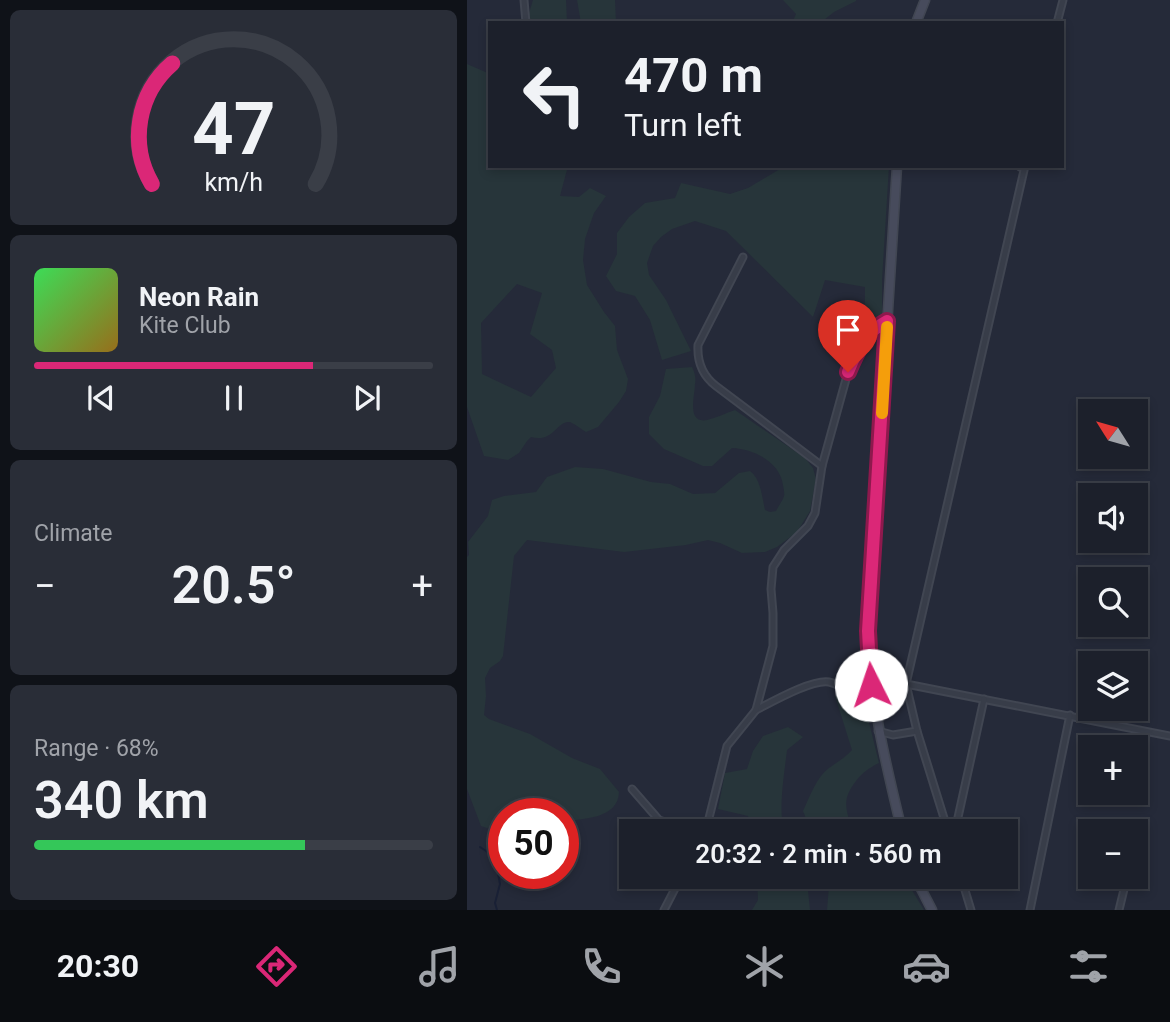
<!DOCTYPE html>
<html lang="en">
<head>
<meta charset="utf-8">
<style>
  body { margin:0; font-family:Roboto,sans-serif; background:#292d37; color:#f1f3f6; height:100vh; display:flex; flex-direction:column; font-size:26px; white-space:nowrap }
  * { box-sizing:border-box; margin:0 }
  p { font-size:23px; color:#a0a3a9 }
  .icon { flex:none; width:38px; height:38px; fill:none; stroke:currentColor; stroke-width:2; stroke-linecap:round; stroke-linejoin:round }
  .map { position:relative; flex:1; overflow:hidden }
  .sheet { display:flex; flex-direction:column; gap:10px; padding:10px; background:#0f1218; width:467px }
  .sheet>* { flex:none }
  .hud { position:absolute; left:21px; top:21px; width:576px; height:147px; border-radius:0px; box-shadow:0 4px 10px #0003,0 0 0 2px #3a3e47; background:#1c202b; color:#f1f3f6; overflow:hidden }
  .needle { width:46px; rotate:307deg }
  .buttons { position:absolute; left:611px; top:399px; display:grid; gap:14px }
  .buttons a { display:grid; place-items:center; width:70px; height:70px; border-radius:0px; background:#1c202b; box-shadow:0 4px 10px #0003,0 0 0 2px #3a3e47; font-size:35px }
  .speed { position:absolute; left:21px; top:798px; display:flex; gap:14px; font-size:35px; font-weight:700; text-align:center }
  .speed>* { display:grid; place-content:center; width:91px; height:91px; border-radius:50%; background:#1c202b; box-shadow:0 4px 10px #0003,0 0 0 2px #3a3e47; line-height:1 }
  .speed .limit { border:10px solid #d22; background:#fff; color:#111 }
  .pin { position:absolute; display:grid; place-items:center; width:60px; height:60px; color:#fff; margin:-72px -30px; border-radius:50% 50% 50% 0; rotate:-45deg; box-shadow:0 0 7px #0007 }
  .pin .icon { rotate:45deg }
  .me { position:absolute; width:77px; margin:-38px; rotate:356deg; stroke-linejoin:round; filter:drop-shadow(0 0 5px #0008) }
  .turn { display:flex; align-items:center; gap:24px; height:147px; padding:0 21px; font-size:32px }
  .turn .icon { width:91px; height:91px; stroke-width:2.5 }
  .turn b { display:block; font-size:49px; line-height:60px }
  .big { font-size:52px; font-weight:600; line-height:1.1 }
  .sheet .widget { flex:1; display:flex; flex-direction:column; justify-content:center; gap:10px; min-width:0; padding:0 24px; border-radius:10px; background:#292d37 }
  .sheet .dial { align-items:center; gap:0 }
  .dial svg { height:182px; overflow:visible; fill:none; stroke:#3a3e47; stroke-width:7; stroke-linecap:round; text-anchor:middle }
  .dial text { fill:#f1f3f6; stroke:none }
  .song { display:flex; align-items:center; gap:21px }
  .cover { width:84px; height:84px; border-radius:10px; background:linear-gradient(135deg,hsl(130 70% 55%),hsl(40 70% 35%)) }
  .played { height:7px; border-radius:4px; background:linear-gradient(90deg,#db2777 70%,#3a3e47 70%) }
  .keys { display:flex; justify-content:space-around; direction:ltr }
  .heat { display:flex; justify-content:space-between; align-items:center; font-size:38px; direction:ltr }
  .charge { height:10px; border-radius:5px; background:linear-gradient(90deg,#34c759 68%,#3a3e47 0) }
  .trip { position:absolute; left:152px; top:819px; width:399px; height:70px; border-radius:0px; background:#1c202b; box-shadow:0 4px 10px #0003,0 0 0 2px #3a3e47; font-weight:600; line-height:70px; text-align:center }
  .tabs { display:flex; height:112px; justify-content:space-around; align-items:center; background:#0b0d11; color:#a0a3a9 }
  .tabs .icon { width:49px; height:49px }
  .tabs .on { color:#db2777 }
  .tabs b { font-size:32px; color:#f1f3f6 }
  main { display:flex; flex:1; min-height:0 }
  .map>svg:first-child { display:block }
</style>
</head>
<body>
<main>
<section class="sheet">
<div class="widget dial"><svg viewBox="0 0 100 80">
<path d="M14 69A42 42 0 1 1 86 69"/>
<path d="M14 69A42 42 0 0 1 23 16" stroke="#db2777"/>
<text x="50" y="56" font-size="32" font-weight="700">47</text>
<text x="50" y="72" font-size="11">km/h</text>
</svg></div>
<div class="widget">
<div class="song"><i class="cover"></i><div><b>Neon Rain</b><p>Kite Club</p></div></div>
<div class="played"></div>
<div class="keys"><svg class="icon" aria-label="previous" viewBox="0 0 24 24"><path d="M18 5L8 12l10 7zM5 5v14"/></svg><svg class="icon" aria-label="pause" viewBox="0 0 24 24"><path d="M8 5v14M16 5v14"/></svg><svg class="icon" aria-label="next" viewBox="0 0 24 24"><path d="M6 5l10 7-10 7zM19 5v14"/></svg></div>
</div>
<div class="widget"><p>Climate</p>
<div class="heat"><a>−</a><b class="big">20.5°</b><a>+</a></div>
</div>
<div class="widget"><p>Range · 68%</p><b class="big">340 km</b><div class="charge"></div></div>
</section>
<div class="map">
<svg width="703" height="910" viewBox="0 0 703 910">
  <rect width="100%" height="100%" fill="#252a39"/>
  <g fill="#27353a" fill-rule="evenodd">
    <polygon points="66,0 99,0 100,23 59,23"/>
    <polygon points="110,0 148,0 149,23 114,23"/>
    <polygon points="316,0 389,0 389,1 367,12 353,23 325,23 329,14"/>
    <path d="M0,64L23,74V166H101L93,196L112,197L123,188L139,196L127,213L118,239L116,260L120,285L137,312L148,326L150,350L161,379L159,391L152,402L131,427L119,432C114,429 108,424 103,422C90,420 87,443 64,437L60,441L52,453L41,460L17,456L0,407ZM50,284L75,293L63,334L85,350L89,368L64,397L15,374L14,323Z"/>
    <polygon points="318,166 422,166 415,280 415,319 396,330 393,329 398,310 398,287 358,280 346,317 259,231 228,221 205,229 194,237 186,246 180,263 182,275 199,300 224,351 195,360 183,320 168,296 149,291 139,276 150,254 150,233 162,217 178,203 208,198 214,183 263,194 281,188"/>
    <path d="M225,367C228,373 229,378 228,384C228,395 219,424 240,420C249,418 259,413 268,410L338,458L346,468L349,479L343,511L330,532L310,547L298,552L275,553L253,543L241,540L219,545L157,552L60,540L47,556L36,656L33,661L23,668L18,678L19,696L17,715L22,719L63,734L105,758L133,769L152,792C151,819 116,819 96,821V814H37V826L20,828L14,826L0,789V557L2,555L1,542L21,516L25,500L37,496L69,492L80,477L108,467L136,469L184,482L203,484L226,494L248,493L272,473L283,471C294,479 295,497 298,510L303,512L309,511C311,507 316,500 317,496C318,495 316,485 316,485C313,462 287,449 265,448L245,466H236L197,449L182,434V417L193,396L199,369Z"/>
    <path d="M368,696L399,710L412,763C402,768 396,772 389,781C374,800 379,810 386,831H344L336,811C343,796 349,778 362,768C370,762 378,758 385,750Z"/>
    <path d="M321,727L336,737L320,750C318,769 310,815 318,831H285L281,816L251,809L258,773L280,769L286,751L296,736Z"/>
    <polygon points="290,877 327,877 341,891 343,910 285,910 291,900"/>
    <polygon points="357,877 439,877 446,892 457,910 360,910 362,886"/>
  </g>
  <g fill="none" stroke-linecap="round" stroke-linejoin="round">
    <polyline stroke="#192035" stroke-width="2" points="13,847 34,861 31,873 33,884 28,903 30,910"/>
    <g stroke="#414652" stroke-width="9">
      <g id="minor">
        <polyline points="57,0 59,23"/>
        <polyline points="590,23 596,0"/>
        <polyline points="553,167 554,166"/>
        <path d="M276,257L231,345C230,362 236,376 249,386L355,466"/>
        <polyline points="439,684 703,736"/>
        <path d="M289,710C305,702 345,679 362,682C377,685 393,698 407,704"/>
        <polyline points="411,731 426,735 450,731"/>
        <polyline points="165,789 192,820 224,831"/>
        <polyline points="237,831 242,818 260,746 289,710 306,646 306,613 304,589 306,567 317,550 341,526 348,513 355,466 381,372 388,353 404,332 420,322"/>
        <polyline points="481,831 450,731 439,684 558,166"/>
        <polyline points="488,831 517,699"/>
        <polyline points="494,877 504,910"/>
        <polyline points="197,910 214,877"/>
        <polyline points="563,910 603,715"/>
        <polyline points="652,910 660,877"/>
      </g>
    </g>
    <g stroke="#414652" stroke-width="11">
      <g id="secondary">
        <polyline points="449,23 458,0"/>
        <path d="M430,166L401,631C403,700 419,765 435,831"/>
        <polyline points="448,877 465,910"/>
      </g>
    </g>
    <use href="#minor" stroke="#383d49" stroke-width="5"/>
    <use href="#secondary" stroke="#474b5c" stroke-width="8"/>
  </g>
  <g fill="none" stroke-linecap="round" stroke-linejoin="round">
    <g stroke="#8e194d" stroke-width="18">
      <path id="route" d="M381,372C390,350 399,332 420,321L401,631L404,685"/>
    </g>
    <use href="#route" stroke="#db2777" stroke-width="12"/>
    <polyline stroke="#f59e0b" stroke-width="12" points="415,413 420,327"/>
  </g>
</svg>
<div class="buttons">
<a><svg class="needle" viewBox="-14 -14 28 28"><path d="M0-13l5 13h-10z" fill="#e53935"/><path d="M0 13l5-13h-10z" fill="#a0a3a9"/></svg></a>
<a><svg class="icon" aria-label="sound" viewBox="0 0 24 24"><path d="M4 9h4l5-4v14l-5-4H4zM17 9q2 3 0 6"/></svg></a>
<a><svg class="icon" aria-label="search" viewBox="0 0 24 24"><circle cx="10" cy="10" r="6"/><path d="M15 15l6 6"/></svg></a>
<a><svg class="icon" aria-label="layers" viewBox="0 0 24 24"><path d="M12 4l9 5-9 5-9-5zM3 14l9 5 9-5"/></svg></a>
<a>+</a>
<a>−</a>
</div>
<div class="speed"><div class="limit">50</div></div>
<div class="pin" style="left:381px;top:372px;background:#d93025"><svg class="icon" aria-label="arrive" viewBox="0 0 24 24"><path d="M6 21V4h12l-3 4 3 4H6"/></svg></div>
<svg class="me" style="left:404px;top:685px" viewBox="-20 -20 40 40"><circle r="19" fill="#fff"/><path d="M0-13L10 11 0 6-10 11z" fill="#db2777"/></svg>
<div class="trip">20:32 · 2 min · 560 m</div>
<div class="hud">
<div class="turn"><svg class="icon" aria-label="left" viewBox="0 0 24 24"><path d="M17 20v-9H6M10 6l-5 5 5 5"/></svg><div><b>470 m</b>Turn left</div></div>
</div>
</div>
</main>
<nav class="tabs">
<b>20:30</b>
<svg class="icon on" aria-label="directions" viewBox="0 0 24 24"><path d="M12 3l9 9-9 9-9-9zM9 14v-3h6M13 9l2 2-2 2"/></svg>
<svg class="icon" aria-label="music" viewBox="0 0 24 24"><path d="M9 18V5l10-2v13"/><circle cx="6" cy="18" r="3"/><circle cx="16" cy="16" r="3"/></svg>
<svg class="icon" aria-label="phone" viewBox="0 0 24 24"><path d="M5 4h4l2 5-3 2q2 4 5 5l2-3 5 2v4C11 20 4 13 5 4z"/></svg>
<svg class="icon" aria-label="climate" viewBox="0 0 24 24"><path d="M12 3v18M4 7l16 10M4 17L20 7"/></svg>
<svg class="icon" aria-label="car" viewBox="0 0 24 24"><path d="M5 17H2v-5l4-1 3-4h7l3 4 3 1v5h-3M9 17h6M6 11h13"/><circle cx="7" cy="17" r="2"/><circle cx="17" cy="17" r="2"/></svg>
<svg class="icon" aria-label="filters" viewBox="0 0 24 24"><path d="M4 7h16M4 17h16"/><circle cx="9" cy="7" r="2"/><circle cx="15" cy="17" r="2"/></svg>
</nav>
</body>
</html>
